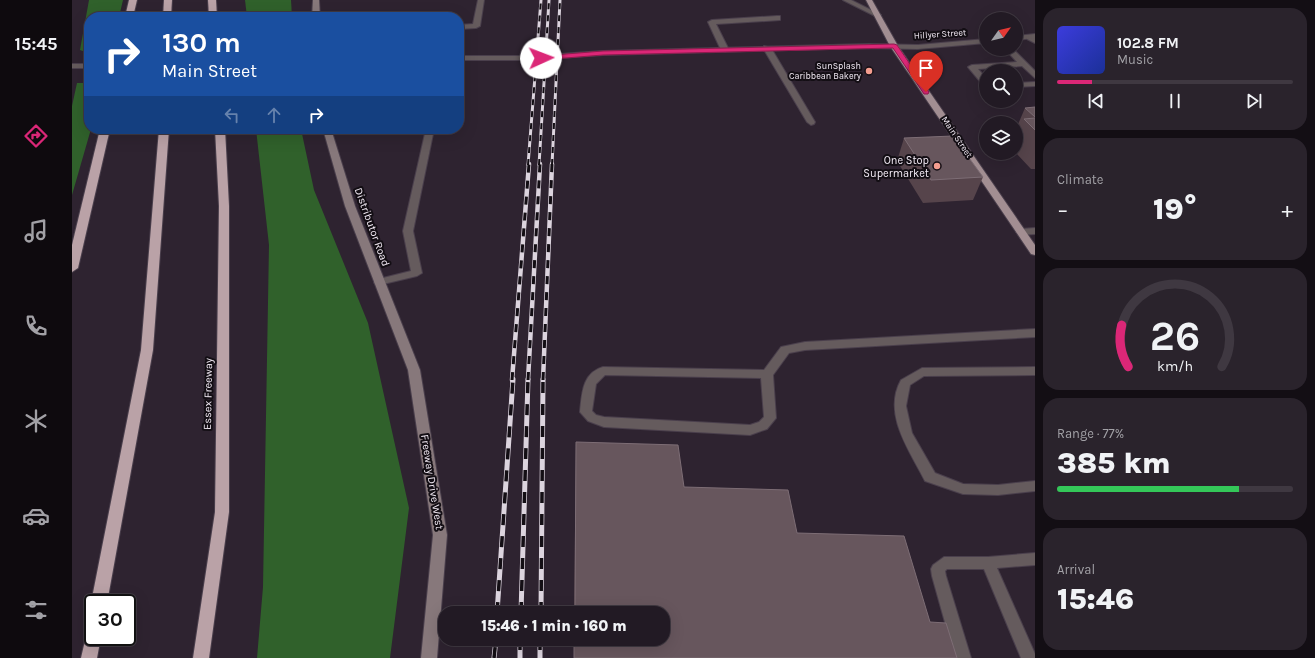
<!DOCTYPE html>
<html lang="en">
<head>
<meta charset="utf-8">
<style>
  body { margin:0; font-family:Karla,sans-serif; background:#2a232c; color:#f1f3f6; height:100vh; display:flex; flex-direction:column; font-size:15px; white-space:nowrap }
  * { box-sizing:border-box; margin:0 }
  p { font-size:13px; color:#a2a1a6 }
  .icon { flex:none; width:22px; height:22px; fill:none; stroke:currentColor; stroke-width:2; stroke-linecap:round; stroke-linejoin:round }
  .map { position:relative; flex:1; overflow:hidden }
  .drawer { display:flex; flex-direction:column; gap:8px; padding:8px; background:#130e14; width:280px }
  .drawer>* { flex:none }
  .top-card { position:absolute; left:12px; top:12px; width:380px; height:122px; border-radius:16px; box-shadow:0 4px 16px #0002,0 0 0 1px #3f3841; background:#1a4fa0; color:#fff; overflow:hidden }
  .needle { width:26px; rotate:56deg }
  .tools { position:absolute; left:907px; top:12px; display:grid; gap:8px }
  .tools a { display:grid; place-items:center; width:44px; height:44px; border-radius:50%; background:#221a24; box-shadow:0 4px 16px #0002,0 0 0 1px #3f3841; font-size:20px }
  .speed { position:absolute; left:12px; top:594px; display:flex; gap:8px; font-size:20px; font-weight:700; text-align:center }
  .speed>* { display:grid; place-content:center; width:52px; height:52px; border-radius:50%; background:#221a24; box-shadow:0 4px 16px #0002,0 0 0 1px #3f3841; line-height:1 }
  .speed .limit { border:2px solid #111; border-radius:6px; background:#fff; color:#111 }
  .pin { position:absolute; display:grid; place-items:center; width:34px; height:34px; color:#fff; margin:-41px -17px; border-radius:50% 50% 50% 0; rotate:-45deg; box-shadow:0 0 4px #0007 }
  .pin .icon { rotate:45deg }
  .me { position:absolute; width:44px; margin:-22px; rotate:88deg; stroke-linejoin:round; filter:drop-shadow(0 0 3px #0008) }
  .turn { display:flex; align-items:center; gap:14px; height:84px; padding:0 12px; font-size:18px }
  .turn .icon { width:52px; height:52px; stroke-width:2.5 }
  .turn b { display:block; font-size:28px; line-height:34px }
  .lanes { display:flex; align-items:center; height:38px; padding:0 12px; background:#0003; justify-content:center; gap:20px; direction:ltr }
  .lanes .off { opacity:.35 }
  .big { font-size:30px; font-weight:800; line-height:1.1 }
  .drawer .tile { flex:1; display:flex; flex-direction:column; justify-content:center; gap:6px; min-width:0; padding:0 14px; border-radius:16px; background:#2a232c }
  .drawer .dial { align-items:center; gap:0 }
  .dial svg { height:104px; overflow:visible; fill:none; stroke:#3f3841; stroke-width:7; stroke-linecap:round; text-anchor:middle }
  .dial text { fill:#f1f3f6; stroke:none }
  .song { display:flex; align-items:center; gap:12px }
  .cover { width:48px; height:48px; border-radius:6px; background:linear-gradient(135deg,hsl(240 70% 55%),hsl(230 70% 35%)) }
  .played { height:4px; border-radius:2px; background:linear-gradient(90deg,#db2777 15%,#3f3841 15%) }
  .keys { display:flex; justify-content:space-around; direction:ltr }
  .heat { display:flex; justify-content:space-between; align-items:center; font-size:22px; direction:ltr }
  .charge { height:6px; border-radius:3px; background:linear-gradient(90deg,#34c759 77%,#3f3841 0) }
  .trip { position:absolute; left:366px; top:606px; width:232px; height:40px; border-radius:16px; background:#221a24; box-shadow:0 4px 16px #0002,0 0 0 1px #3f3841; font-weight:800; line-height:40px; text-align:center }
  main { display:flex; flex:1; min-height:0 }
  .tabs { display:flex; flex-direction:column; width:72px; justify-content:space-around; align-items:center; background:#0e0a0e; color:#a2a1a6 }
  .tabs .icon { width:28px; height:28px }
  .tabs .on { color:#db2777 }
  .tabs b { font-size:18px; color:#f1f3f6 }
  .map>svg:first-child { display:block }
</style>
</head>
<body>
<main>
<nav class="tabs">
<b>15:45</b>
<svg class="icon on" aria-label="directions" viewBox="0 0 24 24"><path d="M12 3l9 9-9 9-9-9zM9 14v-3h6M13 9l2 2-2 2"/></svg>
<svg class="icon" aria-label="music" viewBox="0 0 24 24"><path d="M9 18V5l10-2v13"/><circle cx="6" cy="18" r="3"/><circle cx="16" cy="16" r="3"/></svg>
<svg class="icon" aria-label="phone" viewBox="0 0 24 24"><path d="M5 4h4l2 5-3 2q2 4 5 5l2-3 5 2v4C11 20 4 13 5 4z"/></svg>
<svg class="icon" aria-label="climate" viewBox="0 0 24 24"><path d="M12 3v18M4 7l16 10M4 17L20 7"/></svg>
<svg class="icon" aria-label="car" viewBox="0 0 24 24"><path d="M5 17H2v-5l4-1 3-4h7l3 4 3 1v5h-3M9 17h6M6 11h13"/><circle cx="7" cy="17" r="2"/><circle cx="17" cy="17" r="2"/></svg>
<svg class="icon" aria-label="filters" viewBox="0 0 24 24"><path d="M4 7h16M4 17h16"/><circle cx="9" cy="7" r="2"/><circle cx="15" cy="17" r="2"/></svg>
</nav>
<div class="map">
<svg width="963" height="658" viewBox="0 0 963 658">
  <rect width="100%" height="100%" fill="#2e2330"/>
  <g fill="#30612b">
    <polygon points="17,0 51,0 47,17 17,17 16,53 8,50"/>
    <polygon points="173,0 219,0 220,17 175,17"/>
    <polygon points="5,83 17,83 17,129 19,129 0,195 0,106"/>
    <polygon points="184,129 229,129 242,190 296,323 337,508 318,658 185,658 191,587 197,245"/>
  </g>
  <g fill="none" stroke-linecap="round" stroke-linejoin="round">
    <g stroke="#4a3f4c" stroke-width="2">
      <g id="service">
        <polygon points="406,0 412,0 408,26 404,28 387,29 387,25 401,24"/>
        <polygon points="705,16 708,16 708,20 644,24 657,50 653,52 649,50 636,22 640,20"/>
        <polygon points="955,35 963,37 963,43 955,39"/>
        <polygon points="692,46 699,48 743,122 742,124 739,125 735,122 691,48"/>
        <polygon points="933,49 941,49 963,71 963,78 950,66 906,69 914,78 914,85 911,85 896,67 900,65 945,62"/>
        <polygon points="963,82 963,86 944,87 944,83"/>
        <polygon points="354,129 362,129 341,231 350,273 345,276 307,285 303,284 302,282 303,280 339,271 331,231"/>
        <polygon points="963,228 963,234 949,235 944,232 949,229"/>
        <path d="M963,329V337L733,350L717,353L701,375L704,418L695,429L678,435L532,427L516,421L508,412C510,394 510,373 531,367L692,370L709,347L733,342ZM533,375L689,378L692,417L687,422L678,425L532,417L524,415L520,411L524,384Z"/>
        <path d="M963,367V375L852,376L838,385L834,406L840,433L863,473L891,484L926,485L963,481V491L926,495L891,494L853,481C838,451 810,414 829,380L850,368Z"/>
        <polygon points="963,553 963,565 925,568 963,654 963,658 949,658 912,569 875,569 873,571 874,576 899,658 883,658 860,576 859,569 861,565 872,557 916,557"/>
      </g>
    </g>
    <g stroke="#4a3f4c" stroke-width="2">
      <g id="minor">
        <polygon points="771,0 779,0 809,15 803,16"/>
        <polygon points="963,34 963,38 944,40 944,36"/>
        <polygon points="914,39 914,43 846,49 797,48 531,55 459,60 387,60 387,56 459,56 531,51 797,44 846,45"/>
        <rect x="0" y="64" width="17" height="4"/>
      </g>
    </g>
    <g stroke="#4a3f4c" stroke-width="2">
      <g id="secondary">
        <polygon points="241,0 247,0 248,17 240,17"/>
        <polygon points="251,129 259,129 283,206 348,370 375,535 365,658 349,658 361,535 336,370 273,206"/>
      </g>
    </g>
    <g stroke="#4a3f4c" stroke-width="2">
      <polygon id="primary" points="794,0 800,0 826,46 963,245 963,255 959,254 818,46"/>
    </g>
    <g stroke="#4a3f4c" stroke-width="2">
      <g id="motorway">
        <polygon points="57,0 65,0 61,17 53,17"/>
        <polygon points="92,0 100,0 99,17 91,17"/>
        <polygon points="136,0 144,0 145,17 137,17"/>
        <polygon points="28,129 38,129 6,268 0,272 0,245"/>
        <polygon points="87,129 97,129 81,350 35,603 21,603 21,607 19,603 69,350"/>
        <polygon points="143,129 153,129 157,206 157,512 137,658 121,658 143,512 147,206"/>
        <polygon points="21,629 21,637 29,637 25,658 9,658 15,632"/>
      </g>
    </g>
    <use href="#service" fill="#655b5d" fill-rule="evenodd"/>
    <use href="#minor" fill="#655b5d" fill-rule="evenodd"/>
    <use href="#secondary" fill="#87787b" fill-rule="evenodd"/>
    <use href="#primary" fill="#a28e92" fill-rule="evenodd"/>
    <use href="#motorway" fill="#baa2a7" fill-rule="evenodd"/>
    <g stroke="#dcd4de" stroke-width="3">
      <g id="rail-far2">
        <polyline points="456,165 469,0"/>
        <polyline points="467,165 477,0"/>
        <polyline points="480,165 488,0"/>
      </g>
    </g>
    <g stroke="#dcd4de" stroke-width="4.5">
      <g id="rail-far1">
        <polyline points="440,380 457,164"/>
        <polyline points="456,380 468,164"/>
        <polyline points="471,380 480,164"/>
      </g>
    </g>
    <g stroke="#dcd4de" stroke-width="5">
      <g id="rail">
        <polyline points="425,613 441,379"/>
        <polyline points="449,613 456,379"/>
        <polyline points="469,613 471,379"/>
        <polyline points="448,639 448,658"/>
        <polyline points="468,639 468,658"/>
        <polyline points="422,658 424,639"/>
      </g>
    </g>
    <use href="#rail-far2" stroke="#130e14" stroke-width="2" stroke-dasharray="6" stroke-linecap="butt"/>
    <use href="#rail-far1" stroke="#130e14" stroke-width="3" stroke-dasharray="8" stroke-linecap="butt"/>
    <use href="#rail" stroke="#130e14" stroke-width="3.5" stroke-dasharray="11" stroke-linecap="butt"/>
  </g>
  <g fill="#56444b">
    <polygon points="963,107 963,169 959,169 944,153 944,129 953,108"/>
    <polygon points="832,138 911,177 901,200 851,203 825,161"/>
    <polygon points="504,442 612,487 725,533 858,622 885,658 502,658 502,639 591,639 591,613 502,613"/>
  </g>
  <g fill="#67565d" stroke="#7d6d75">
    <polygon points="963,107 963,117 953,108"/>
    <polygon points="963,118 963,130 952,119"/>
    <polygon points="881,136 911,177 859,180 832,138"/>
    <polygon points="504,442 606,445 612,487 716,490 725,533 832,536 858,622 874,623 885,658 502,658 502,639 591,639 591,613 503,613"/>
  </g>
  <polygon fill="#db2777" stroke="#8e194d" points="822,44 825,45 857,92 856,94 852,94 821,48 531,55 469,60 466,58 469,56 531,51"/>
  <g fill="#f59d8f" stroke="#130e14" stroke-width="1.5">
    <circle cx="797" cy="71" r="4"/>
    <circle cx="865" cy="166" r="4"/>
  </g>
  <g text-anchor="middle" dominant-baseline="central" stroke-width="4" stroke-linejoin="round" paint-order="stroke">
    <g font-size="9" fill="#f4ecf6" stroke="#130e14">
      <text transform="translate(868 34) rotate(-4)">Hillyer Street</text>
      <text transform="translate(885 137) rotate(56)">Main Street</text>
    </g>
    <g font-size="9" fill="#f4ecf6" stroke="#130e14" text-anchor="end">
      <text x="789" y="66">SunSplash<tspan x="789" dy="10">Caribbean Bakery</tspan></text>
    </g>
    <g font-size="11" fill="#f4ecf6" stroke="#130e14" text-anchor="end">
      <text x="857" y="160">One Stop<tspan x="857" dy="13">Supermarket</tspan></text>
    </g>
    <g font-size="11" fill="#f4ecf6" stroke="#130e14">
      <text transform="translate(300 227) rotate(70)">Distributor Road</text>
      <text transform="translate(136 394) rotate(-89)">Essex Freeway</text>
      <text transform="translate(360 482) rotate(81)">Freeway Drive West</text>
    </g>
  </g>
</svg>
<div class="tools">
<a><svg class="needle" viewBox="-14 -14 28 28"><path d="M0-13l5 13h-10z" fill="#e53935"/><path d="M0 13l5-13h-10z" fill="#a2a1a6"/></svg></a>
<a><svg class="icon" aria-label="search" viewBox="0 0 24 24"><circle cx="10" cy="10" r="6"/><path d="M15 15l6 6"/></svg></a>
<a><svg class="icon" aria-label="layers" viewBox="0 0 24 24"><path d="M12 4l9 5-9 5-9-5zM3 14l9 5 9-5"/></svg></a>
</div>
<div class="speed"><div class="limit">30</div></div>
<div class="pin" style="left:854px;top:92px;background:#d93025"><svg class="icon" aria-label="arrive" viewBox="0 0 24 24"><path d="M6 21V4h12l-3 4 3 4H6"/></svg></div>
<svg class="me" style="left:469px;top:58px" viewBox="-20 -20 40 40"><circle r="19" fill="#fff"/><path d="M0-13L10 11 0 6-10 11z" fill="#db2777"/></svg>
<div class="trip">15:46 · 1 min · 160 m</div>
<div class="top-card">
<div class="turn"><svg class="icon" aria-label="right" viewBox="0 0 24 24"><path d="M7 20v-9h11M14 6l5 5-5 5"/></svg><div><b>130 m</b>Main Street</div></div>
<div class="lanes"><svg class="icon off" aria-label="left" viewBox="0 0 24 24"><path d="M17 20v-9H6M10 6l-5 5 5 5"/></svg><svg class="icon off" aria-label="ahead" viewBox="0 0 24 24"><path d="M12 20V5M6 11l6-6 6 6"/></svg><svg class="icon" aria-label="right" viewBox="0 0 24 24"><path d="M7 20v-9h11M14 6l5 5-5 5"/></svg></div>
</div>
</div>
<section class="drawer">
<div class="tile">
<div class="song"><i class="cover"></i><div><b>102.8 FM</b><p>Music</p></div></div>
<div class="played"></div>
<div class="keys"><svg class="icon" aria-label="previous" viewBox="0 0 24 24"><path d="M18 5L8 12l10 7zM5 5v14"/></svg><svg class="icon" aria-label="pause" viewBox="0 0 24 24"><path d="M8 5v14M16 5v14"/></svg><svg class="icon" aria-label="next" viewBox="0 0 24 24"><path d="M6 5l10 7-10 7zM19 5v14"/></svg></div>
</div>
<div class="tile"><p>Climate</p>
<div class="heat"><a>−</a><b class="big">19°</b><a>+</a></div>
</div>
<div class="tile dial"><svg viewBox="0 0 100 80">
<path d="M14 69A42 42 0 1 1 86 69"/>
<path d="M14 69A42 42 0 0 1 9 37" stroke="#db2777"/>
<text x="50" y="56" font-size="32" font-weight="700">26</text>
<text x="50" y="72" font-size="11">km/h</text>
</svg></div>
<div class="tile"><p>Range · 77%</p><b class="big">385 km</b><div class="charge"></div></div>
<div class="tile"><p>Arrival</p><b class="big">15:46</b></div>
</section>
</main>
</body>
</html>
